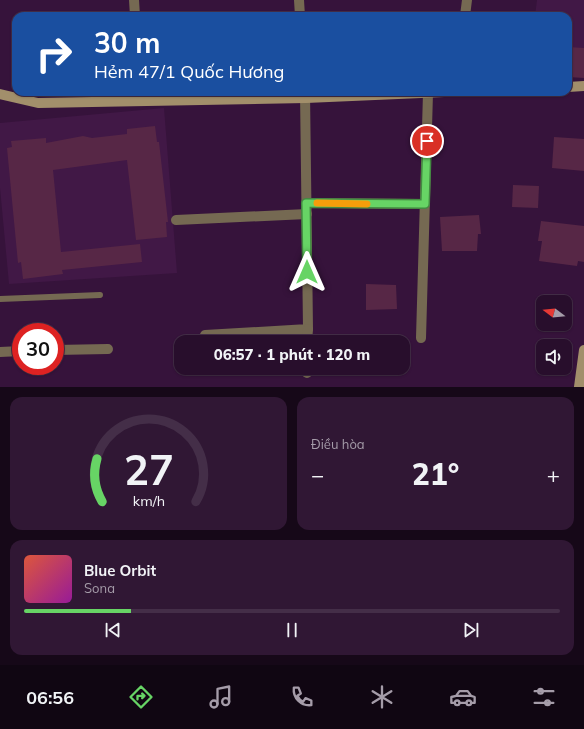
<!DOCTYPE html>
<html lang="vi">
<head>
<meta charset="utf-8">
<style>
  body { margin:0; font-family:Mulish,sans-serif; background:#301734; color:#f1f3f6; height:100vh; display:flex; flex-direction:column; font-size:15px; white-space:nowrap }
  * { box-sizing:border-box; margin:0 }
  p { font-size:13px; color:#a59ca9 }
  .icon { flex:none; width:22px; height:22px; fill:none; stroke:currentColor; stroke-width:2; stroke-linecap:round; stroke-linejoin:round }
  .map { position:relative; height:387px; overflow:hidden }
  .drawer { display:flex; flex-direction:column; gap:10px; padding:10px; background:#160818; flex:1 }
  .drawer>* { flex:none }
  .guide { position:absolute; left:12px; top:12px; width:560px; height:84px; border-radius:12px; box-shadow:0 1px 3px #0004,0 0 0 1px #442e48; background:#1a4fa0; color:#fff; overflow:hidden }
  .needle { width:26px; rotate:286deg }
  .tools { position:absolute; left:536px; top:295px; display:grid; gap:8px }
  .tools a { display:grid; place-items:center; width:36px; height:36px; border-radius:8px; background:#280e2c; box-shadow:0 1px 3px #0004,0 0 0 1px #442e48; font-size:20px }
  .speed { position:absolute; left:12px; top:323px; display:flex; gap:8px; font-size:20px; font-weight:700; text-align:center }
  .speed>* { display:grid; place-content:center; width:52px; height:52px; border-radius:50%; background:#280e2c; box-shadow:0 1px 3px #0004,0 0 0 1px #442e48; line-height:1 }
  .speed .limit { border:6px solid #d22; background:#fff; color:#111 }
  .pin { position:absolute; display:grid; place-items:center; width:34px; height:34px; color:#fff; margin:-17px; border:2px solid #fff; border-radius:50%; box-shadow:0 1px 4px #0007 }
  .me { position:absolute; width:44px; margin:-22px; rotate:0deg; stroke-linejoin:round; filter:drop-shadow(0 0 3px #0008) }
  .turn { display:flex; align-items:center; gap:14px; height:84px; padding:0 16px; font-size:18px }
  .turn .icon { width:52px; height:52px; stroke-width:2.5 }
  .turn b { display:block; font-size:28px; line-height:34px }
  .big { font-size:30px; font-weight:800; line-height:1.1 }
  .drawer .card { flex:1; display:flex; flex-direction:column; justify-content:center; gap:6px; min-width:0; padding:0 14px; border-radius:12px; background:#301734 }
  .drawer .dial { align-items:center; gap:0 }
  .dial svg { height:104px; overflow:visible; fill:none; stroke:#442e48; stroke-width:7; stroke-linecap:round; text-anchor:middle }
  .dial text { fill:#f1f3f6; stroke:none }
  .song { display:flex; align-items:center; gap:12px }
  .cover { width:48px; height:48px; border-radius:6px; background:linear-gradient(135deg,hsl(10 70% 55%),hsl(300 70% 35%)) }
  .played { height:4px; border-radius:2px; background:linear-gradient(90deg,#67d465 20%,#442e48 20%) }
  .keys { display:flex; justify-content:space-around; direction:ltr }
  .heat { display:flex; justify-content:space-between; align-items:center; font-size:22px; direction:ltr }
  .drawer .tiles { flex:1; display:grid; gap:10px; grid-template-columns:1fr 1fr }
  .card:last-child { grid-column:span 2 }
  .trip { position:absolute; left:174px; top:335px; width:236px; height:40px; border-radius:12px; background:#280e2c; box-shadow:0 1px 3px #0004,0 0 0 1px #442e48; font-weight:800; line-height:40px; text-align:center }
  .tabs { display:flex; height:64px; justify-content:space-around; align-items:center; background:#100612; color:#a59ca9 }
  .tabs .icon { width:28px; height:28px }
  .tabs .current { color:#67d465 }
  .tabs b { font-size:18px; color:#f1f3f6 }
  .map>svg:first-child { display:block }
</style>
</head>
<body>
<div class="map">
<svg width="584" height="387" viewBox="0 0 584 387">
  <rect width="100%" height="100%" fill="#36133b"/>
  <g fill="#411846">
    <polygon points="537,0 584,0 584,69 568,69 568,16 535,16"/>
    <polygon points="164,108 177,273 9,284 0,188 0,123"/>
  </g>
  <g fill="#572746">
    <polygon points="568,47 584,48 584,78 568,77"/>
    <polygon points="155,126 157,142 159,142 168,222 166,222 167,237 136,240 127,160 53,170 61,252 140,244 142,262 62,270 63,274 23,279 21,262 18,263 7,148 12,147 11,141 46,138 46,143 83,136 92,138 127,134 127,129"/>
    <polygon points="554,137 584,139 584,171 552,168"/>
    <polygon points="513,185 539,186 538,208 512,207"/>
    <polygon points="479,215 481,234 478,234 477,251 442,251 440,217"/>
    <polygon points="541,221 584,226 584,262 578,261 577,266 539,261 542,241 538,241"/>
    <polygon points="366,284 396,285 397,309 366,310"/>
  </g>
  <g fill="none" stroke-linecap="round" stroke-linejoin="round">
    <polyline stroke="#756952" stroke-width="6" points="0,299 100,295"/>
    <g stroke="#756952" stroke-width="10">
      <polyline points="134,0 135,16"/>
      <polyline points="299,0 300,16"/>
      <polyline points="465,16 467,0"/>
      <polyline points="143,92 144,100"/>
      <polyline points="307,203 425,204"/>
      <polyline points="176,220 307,214"/>
      <polyline points="205,335 308,329 305,92"/>
      <polyline points="421,338 428,93"/>
      <polyline points="307,342 308,329"/>
      <polyline points="55,350 108,349"/>
      <polyline points="0,352 21,351"/>
      <polyline points="307,373 307,368"/>
    </g>
    <g stroke="#a28f6b" stroke-width="10">
      <polyline points="568,87 584,86"/>
      <polyline points="0,94 38,103 306,98 444,92"/>
      <polyline points="579,387 584,350"/>
    </g>
  </g>
  <g fill="none" stroke-linecap="round" stroke-linejoin="round">
    <g stroke="#438a42" stroke-width="10">
      <polyline id="route" points="307,272 306,203 425,204 427,141"/>
    </g>
    <use href="#route" stroke="#67d465" stroke-width="7"/>
    <polyline stroke="#f59e0b" stroke-width="7" points="317,203 367,204"/>
  </g>
</svg>
<div class="tools">
<a><svg class="needle" viewBox="-14 -14 28 28"><path d="M0-13l5 13h-10z" fill="#e53935"/><path d="M0 13l5-13h-10z" fill="#a59ca9"/></svg></a>
<a><svg class="icon" aria-label="sound" viewBox="0 0 24 24"><path d="M4 9h4l5-4v14l-5-4H4zM17 9q2 3 0 6"/></svg></a>
</div>
<div class="speed"><div class="limit">30</div></div>
<div class="pin" style="left:427px;top:141px;background:#d93025"><svg class="icon" aria-label="arrive" viewBox="0 0 24 24"><path d="M6 21V4h12l-3 4 3 4H6"/></svg></div>
<svg class="me" style="left:307px;top:272px" viewBox="-20 -20 40 40"><path d="M0-17L14 15 0 8-14 15z" fill="#67d465" stroke="#fff" stroke-width="4"/></svg>
<div class="trip">06:57 · 1 phút · 120 m</div>
<div class="guide">
<div class="turn"><svg class="icon" aria-label="right" viewBox="0 0 24 24"><path d="M7 20v-9h11M14 6l5 5-5 5"/></svg><div><b>30 m</b>Hẻm 47/1 Quốc Hương</div></div>
</div>
</div>
<section class="drawer">
<div class="tiles">
<div class="card dial"><svg viewBox="0 0 100 80">
<path d="M14 69A42 42 0 1 1 86 69"/>
<path d="M14 69A42 42 0 0 1 10 36" stroke="#67d465"/>
<text x="50" y="56" font-size="32" font-weight="700">27</text>
<text x="50" y="72" font-size="11">km/h</text>
</svg></div>
<div class="card"><p>Điều hòa</p>
<div class="heat"><a>−</a><b class="big">21°</b><a>+</a></div>
</div>
<div class="card">
<div class="song"><i class="cover"></i><div><b>Blue Orbit</b><p>Sona</p></div></div>
<div class="played"></div>
<div class="keys"><svg class="icon" aria-label="previous" viewBox="0 0 24 24"><path d="M18 5L8 12l10 7zM5 5v14"/></svg><svg class="icon" aria-label="pause" viewBox="0 0 24 24"><path d="M8 5v14M16 5v14"/></svg><svg class="icon" aria-label="next" viewBox="0 0 24 24"><path d="M6 5l10 7-10 7zM19 5v14"/></svg></div>
</div>
</div>
</section>
<nav class="tabs">
<b>06:56</b>
<svg class="icon current" aria-label="directions" viewBox="0 0 24 24"><path d="M12 3l9 9-9 9-9-9zM9 14v-3h6M13 9l2 2-2 2"/></svg>
<svg class="icon" aria-label="music" viewBox="0 0 24 24"><path d="M9 18V5l10-2v13"/><circle cx="6" cy="18" r="3"/><circle cx="16" cy="16" r="3"/></svg>
<svg class="icon" aria-label="phone" viewBox="0 0 24 24"><path d="M5 4h4l2 5-3 2q2 4 5 5l2-3 5 2v4C11 20 4 13 5 4z"/></svg>
<svg class="icon" aria-label="climate" viewBox="0 0 24 24"><path d="M12 3v18M4 7l16 10M4 17L20 7"/></svg>
<svg class="icon" aria-label="car" viewBox="0 0 24 24"><path d="M5 17H2v-5l4-1 3-4h7l3 4 3 1v5h-3M9 17h6M6 11h13"/><circle cx="7" cy="17" r="2"/><circle cx="17" cy="17" r="2"/></svg>
<svg class="icon" aria-label="filters" viewBox="0 0 24 24"><path d="M4 7h16M4 17h16"/><circle cx="9" cy="7" r="2"/><circle cx="15" cy="17" r="2"/></svg>
</nav>
</body>
</html>
